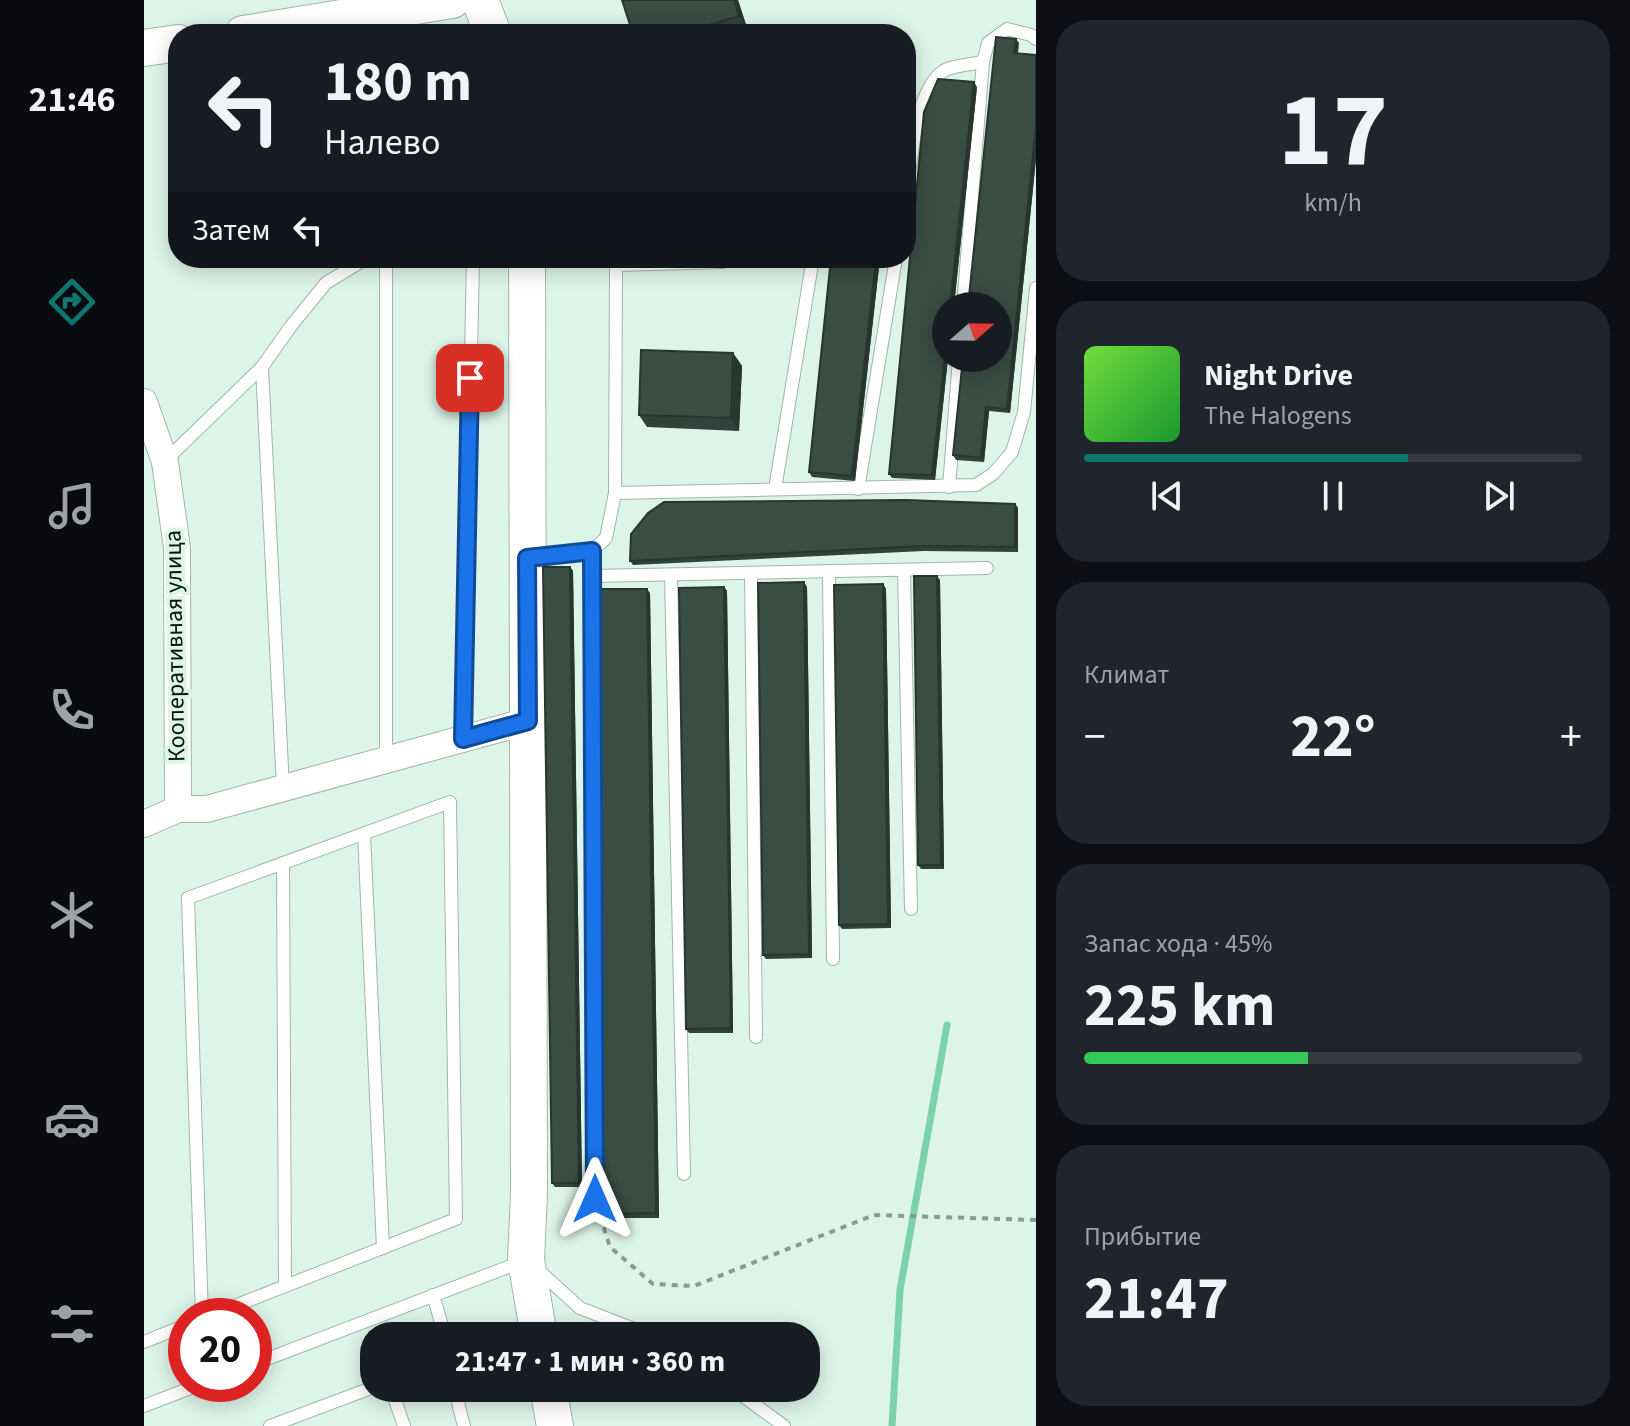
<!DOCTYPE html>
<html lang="ru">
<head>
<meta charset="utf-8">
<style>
  body { margin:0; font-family:"Source Sans 3",sans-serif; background:#20242c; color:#f1f3f6; height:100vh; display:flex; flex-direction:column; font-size:30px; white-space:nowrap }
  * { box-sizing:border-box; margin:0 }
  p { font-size:26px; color:#9ea1a6 }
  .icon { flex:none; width:44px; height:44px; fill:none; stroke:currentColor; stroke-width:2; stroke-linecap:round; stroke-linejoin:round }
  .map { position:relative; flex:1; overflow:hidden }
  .sheet { display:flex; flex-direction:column; gap:20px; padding:20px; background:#0d0f14; width:594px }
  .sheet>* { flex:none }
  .top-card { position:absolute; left:24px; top:24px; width:748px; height:244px; border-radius:32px; box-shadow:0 4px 20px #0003; background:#171b24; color:#f1f3f6; overflow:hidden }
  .needle { width:52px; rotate:70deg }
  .controls { position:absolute; left:788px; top:292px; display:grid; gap:16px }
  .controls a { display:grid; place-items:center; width:80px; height:80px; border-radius:50%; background:#171b24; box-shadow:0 4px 20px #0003; font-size:40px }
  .speed { position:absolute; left:24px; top:1298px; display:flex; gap:16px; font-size:40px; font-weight:700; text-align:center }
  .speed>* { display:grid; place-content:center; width:104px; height:104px; border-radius:50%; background:#171b24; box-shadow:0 4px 20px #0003; line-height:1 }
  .speed .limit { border:12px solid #d22; background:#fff; color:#111 }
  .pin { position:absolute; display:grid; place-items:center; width:68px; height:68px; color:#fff; margin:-34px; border-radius:16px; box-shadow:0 4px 12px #0006 }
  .me { position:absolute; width:88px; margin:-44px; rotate:0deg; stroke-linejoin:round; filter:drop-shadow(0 0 6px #0008) }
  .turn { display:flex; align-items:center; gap:28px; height:168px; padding:0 24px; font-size:36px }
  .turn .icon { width:104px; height:104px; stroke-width:2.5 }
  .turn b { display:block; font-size:56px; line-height:68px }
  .then { display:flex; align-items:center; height:76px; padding:0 24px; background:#0003; gap:16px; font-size:30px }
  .big { font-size:60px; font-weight:700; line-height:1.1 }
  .sheet .widget { flex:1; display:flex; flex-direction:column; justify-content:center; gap:12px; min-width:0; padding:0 28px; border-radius:32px; background:#20242c }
  .sheet .dial { align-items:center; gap:0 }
  .dial b { font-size:104px; line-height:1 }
  .song { display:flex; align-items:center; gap:24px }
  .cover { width:96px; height:96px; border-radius:12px; background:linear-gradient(135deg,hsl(100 70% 55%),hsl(130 70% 35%)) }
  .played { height:8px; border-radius:4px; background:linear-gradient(90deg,#0f766e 65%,#363941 65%) }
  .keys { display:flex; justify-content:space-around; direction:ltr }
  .heat { display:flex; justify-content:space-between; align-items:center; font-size:44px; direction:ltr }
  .charge { height:12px; border-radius:6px; background:linear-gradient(90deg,#34c759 45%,#363941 0) }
  .trip { position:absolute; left:216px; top:1322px; width:460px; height:80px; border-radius:32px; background:#171b24; box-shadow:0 4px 20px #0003; font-weight:700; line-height:80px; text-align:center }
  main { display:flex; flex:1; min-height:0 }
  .menu { display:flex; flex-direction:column; width:144px; justify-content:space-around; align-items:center; background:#090b0e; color:#9ea1a6 }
  .menu .icon { width:56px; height:56px }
  .menu .on { color:#0f766e }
  .menu b { font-size:36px; color:#f1f3f6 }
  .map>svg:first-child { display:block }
</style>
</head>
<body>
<main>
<nav class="menu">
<b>21:46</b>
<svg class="icon on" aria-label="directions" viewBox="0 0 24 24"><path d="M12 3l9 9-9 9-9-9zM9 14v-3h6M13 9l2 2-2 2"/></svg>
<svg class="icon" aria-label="music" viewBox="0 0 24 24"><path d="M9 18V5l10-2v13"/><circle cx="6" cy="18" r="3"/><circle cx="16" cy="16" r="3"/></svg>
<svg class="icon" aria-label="phone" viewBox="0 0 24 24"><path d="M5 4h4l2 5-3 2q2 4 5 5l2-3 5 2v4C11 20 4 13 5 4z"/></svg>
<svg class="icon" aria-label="climate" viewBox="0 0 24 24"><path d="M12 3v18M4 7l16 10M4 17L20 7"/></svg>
<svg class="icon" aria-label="car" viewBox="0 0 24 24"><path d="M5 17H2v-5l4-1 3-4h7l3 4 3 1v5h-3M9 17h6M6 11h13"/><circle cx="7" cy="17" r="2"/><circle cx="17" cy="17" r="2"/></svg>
<svg class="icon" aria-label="filters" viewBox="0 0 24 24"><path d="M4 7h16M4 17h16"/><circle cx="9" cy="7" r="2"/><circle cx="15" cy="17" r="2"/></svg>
</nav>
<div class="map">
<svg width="892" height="1426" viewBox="0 0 892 1426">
  <rect width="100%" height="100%" fill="#ddf5e8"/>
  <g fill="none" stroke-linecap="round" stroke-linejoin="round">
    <polyline stroke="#7bd2ab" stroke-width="7" points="748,1426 756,1290 803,1025"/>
    <g stroke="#9fb6aa" stroke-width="14">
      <g id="service">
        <path d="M762,195C768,161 770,94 798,72C805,66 829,64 839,62"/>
        <polyline points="819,306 839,62 844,43 863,29 887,35 892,39"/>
        <polyline points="118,367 139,788"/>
        <polyline points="21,461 118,367 147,326 182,283 223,258"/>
        <polyline points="805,487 815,358"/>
        <polyline points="631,489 669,258"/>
        <polyline points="714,489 752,258"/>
        <polyline points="471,493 832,485 849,474 868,452 880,412 892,288"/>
        <polyline points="448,551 462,538 471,493 472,265 579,262"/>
        <polyline points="387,558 448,551 451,1199"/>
        <polyline points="760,570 767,909"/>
        <polyline points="685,571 689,959"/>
        <polyline points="607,573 612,1037"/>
        <polyline points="527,575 540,1174"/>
        <polyline points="448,576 843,568"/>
        <polyline points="319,739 329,258"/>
        <polyline points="242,760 242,258"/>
        <polyline points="220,834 239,1248"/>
        <polyline points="139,863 141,1286"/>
        <polyline points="392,1268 436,1308 508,1336"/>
        <polyline points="289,1295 301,1336"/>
        <polyline points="58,1316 44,898 306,802 312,1219 65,1316"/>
        <polyline points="0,1342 42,1325"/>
        <polyline points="110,1364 377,1262"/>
        <polyline points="247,1388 260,1426"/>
        <polyline points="312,1388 315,1407 320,1426"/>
        <polyline points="588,1388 640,1426"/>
        <polyline points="0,1406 57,1384"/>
        <polyline points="126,1426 230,1387"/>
      </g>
    </g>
    <g stroke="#9fb6aa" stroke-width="28">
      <g id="minor">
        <polyline points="0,402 21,462 33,548 34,809 0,824"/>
        <polyline points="34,809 63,809 384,721"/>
      </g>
    </g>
    <g stroke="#9fb6aa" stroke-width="38">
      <g id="secondary">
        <polyline points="336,0 349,34"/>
        <polyline points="99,34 308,0"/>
        <polyline points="0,48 34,43"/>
        <polyline points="383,258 385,1194 382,1260 395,1336"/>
        <polyline points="404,1388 411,1426"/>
      </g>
    </g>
    <polyline stroke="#899b91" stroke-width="4" stroke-dasharray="6 6" stroke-linecap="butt" points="456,1216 466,1247 509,1284 550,1286 730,1215 892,1220"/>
    <use href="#service" stroke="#fff" stroke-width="12"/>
    <use href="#minor" stroke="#fff" stroke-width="26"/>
    <use href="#secondary" stroke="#fff" stroke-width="36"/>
  </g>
  <g fill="#31423a">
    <polygon points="478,0 594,0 603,28 583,34 489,34"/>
    <polygon points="875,43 874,53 892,55 892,159 866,413 845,411 840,462 812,460 809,455 824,306"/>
    <polygon points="833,87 810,306 802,306 802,358 804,358 791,480 748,478 745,474"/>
    <polygon points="687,258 736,258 711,481 668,477 665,472"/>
    <polygon points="589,353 598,366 595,431 503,427 495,415"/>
    <polygon points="871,504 874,508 874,552 780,551 489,565 486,561"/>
    <polygon points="426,567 429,571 438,1187 411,1187 408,1183"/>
    <polygon points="796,580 800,869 777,869 774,865"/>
    <polygon points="739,584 742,589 747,928 698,929 695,925"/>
    <polygon points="580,587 583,591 589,1033 545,1033 542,1029"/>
    <polygon points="663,587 668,958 622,959 619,955"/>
    <polygon points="506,593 515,1218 462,1218 459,1214"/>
  </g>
  <g fill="#28362f">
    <polygon points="590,0 594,0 603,28 595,16"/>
    <polygon points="872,39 875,43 873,57 870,53"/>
    <polygon points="830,82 833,87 810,306 806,306"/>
    <polygon points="892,125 892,159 866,413 863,409"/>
    <polygon points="732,258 736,258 711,481 708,476"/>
    <polygon points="802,347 802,358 804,358 791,480 788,475"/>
    <polygon points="589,353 598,366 595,431 587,418"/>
    <polygon points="842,407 845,411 840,462 837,458"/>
    <polygon points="871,504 874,508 874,552 871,547"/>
    <polygon points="426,567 429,571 438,1187 435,1183"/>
    <polygon points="793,576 796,580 800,869 797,865"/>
    <polygon points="660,582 663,587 668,958 665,954"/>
    <polygon points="739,584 742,589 747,928 744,924"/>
    <polygon points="580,587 583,591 589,1033 587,1028"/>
    <polygon points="503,589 506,593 515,1218 512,1213"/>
  </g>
  <g fill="#394d43" stroke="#28362f" stroke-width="2">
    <polygon points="478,0 590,0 595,16 535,34 489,34"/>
    <polygon points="852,37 872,39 870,53 892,55 892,125 863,409 842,407 837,458 809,455 819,358 854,358 854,306 824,306"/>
    <polygon points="794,79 830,82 806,306 802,306 802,347 788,475 745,474 780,112"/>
    <polygon points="687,258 732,258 708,476 665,472"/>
    <polygon points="497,350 589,353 587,418 495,415"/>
    <polygon points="762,500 871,504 871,547 777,546 486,561 487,534 504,513 520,502"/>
    <polygon points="399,567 426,567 435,1183 408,1183"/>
    <polygon points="770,576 793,576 797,865 774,865"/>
    <polygon points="660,582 665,954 619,955 614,583"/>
    <polygon points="739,584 744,924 695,925 690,585"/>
    <polygon points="580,587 587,1028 542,1029 535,588"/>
    <polygon points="451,589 503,589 512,1213 459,1214"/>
  </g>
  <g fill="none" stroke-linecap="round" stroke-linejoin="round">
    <g stroke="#114b97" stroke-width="20">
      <polyline id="route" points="326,378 319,739 384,721 383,558 448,551 451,1199"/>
    </g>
    <use href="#route" stroke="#1a73e8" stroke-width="14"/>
  </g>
  <g text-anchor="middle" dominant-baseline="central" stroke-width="8" stroke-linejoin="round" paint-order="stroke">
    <g font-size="24" fill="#0a120e" stroke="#ddf5e8">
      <text transform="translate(31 646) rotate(-91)">Кооперативная улица</text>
    </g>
  </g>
</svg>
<div class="controls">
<a><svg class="needle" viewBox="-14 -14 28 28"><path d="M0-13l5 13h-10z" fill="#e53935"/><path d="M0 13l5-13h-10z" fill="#9ea1a6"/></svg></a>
</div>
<div class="speed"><div class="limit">20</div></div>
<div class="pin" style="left:326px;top:378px;background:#d93025"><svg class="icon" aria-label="arrive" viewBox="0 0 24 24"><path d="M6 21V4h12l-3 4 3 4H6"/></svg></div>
<svg class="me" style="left:451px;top:1199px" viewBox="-20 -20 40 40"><path d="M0-17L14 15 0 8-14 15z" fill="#1a73e8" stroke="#fff" stroke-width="4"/></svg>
<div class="trip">21:47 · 1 мин · 360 m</div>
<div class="top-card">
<div class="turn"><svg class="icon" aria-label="left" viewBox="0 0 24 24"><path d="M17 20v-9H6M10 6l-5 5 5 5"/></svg><div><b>180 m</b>Налево</div></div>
<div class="then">Затем<svg class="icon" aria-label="left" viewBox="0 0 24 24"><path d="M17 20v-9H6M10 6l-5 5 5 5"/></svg></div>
</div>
</div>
<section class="sheet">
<div class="widget dial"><b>17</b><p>km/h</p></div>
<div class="widget">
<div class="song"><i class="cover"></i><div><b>Night Drive</b><p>The Halogens</p></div></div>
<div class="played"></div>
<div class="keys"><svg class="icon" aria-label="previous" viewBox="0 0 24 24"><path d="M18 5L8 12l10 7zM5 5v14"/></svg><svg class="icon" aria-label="pause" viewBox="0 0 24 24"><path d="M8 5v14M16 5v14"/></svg><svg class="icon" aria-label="next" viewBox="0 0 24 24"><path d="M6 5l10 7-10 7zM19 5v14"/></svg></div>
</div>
<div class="widget"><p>Климат</p>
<div class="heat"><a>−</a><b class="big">22°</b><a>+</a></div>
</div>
<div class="widget"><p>Запас хода · 45%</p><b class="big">225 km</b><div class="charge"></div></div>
<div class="widget"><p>Прибытие</p><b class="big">21:47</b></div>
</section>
</main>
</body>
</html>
